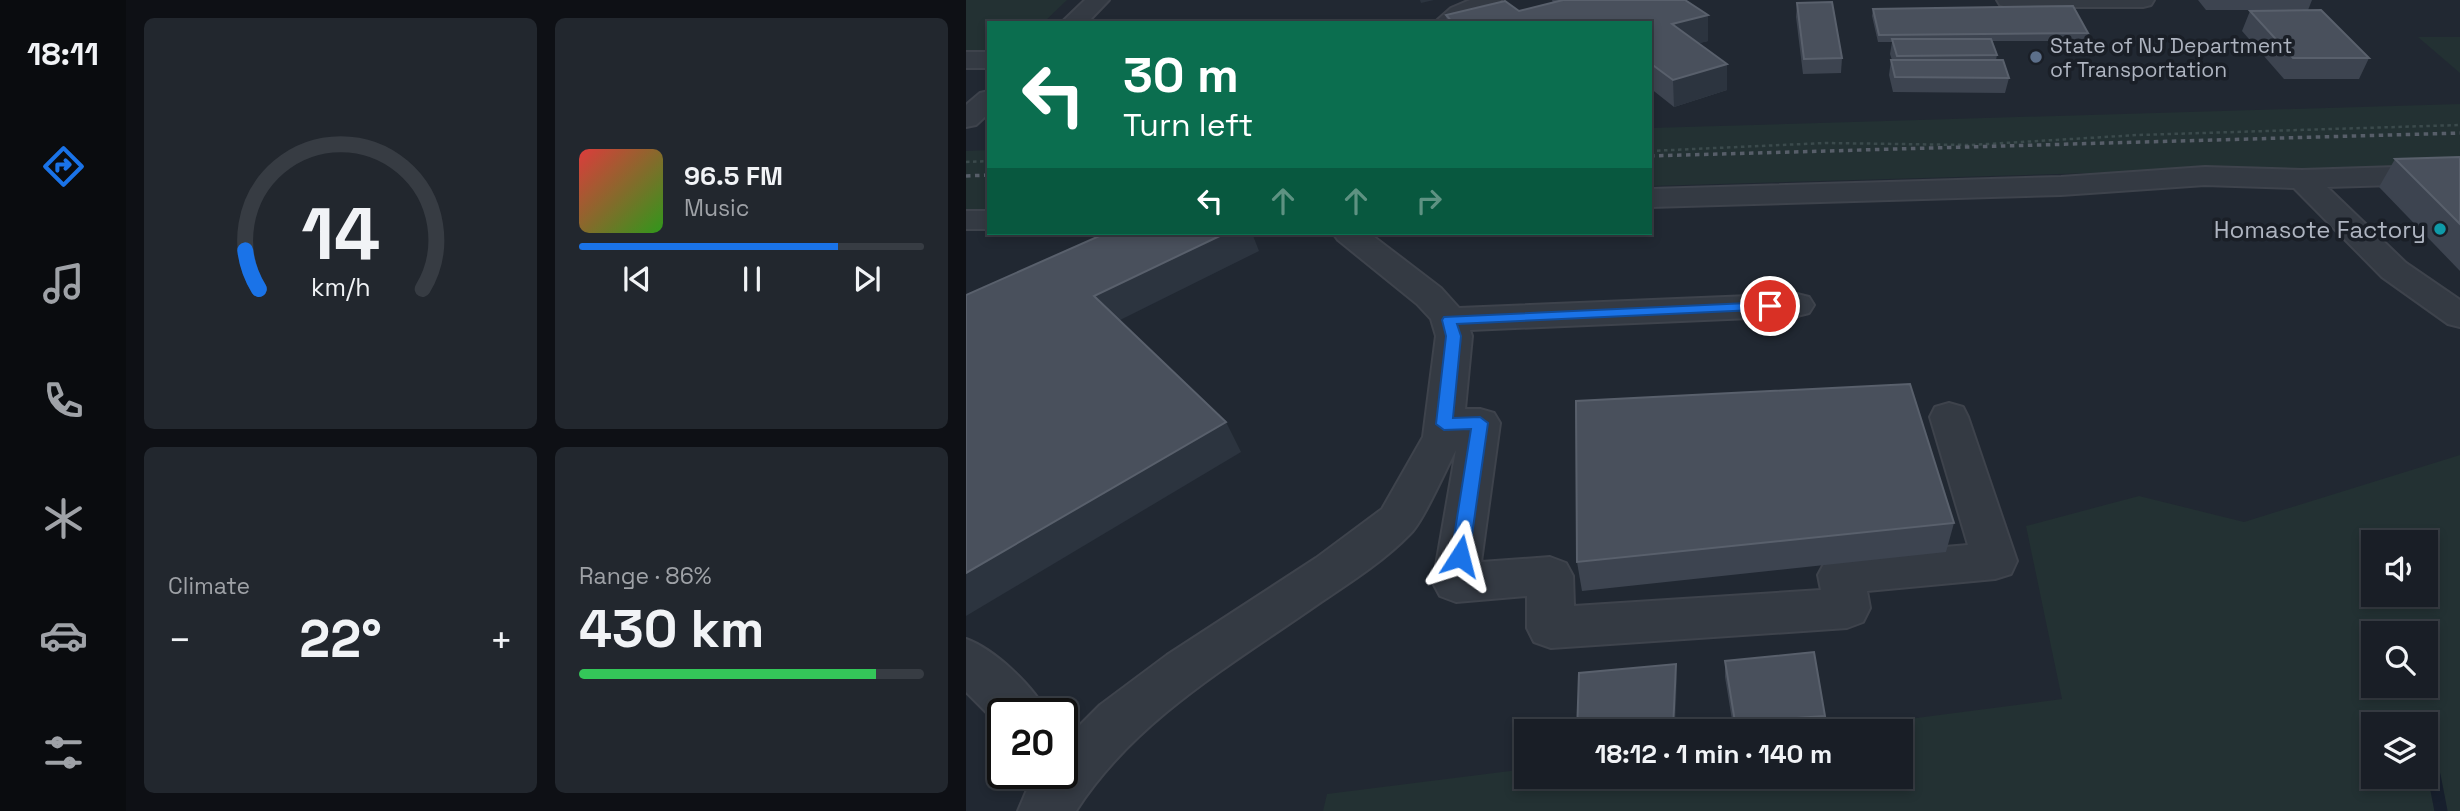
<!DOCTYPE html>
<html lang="en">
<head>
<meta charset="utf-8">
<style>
  body { margin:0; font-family:"Space Grotesk",sans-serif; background:#22272e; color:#f1f3f6; height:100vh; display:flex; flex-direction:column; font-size:26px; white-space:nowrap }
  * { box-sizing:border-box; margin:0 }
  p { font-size:23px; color:#9fa2a7 }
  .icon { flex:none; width:38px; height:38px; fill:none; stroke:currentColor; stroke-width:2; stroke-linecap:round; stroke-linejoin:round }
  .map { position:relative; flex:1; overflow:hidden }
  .panel { display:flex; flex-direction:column; gap:18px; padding:18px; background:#0e1015; width:840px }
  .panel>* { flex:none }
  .hud { position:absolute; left:21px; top:21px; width:665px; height:214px; border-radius:0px; box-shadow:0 4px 10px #0003,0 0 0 2px #373c43; background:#0b6e4f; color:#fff; overflow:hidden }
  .buttons { position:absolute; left:1395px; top:530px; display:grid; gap:14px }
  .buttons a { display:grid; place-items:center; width:77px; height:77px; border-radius:0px; background:#191e26; box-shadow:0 4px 10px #0003,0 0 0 2px #373c43; font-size:35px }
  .speed { position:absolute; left:21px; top:698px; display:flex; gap:14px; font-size:35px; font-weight:700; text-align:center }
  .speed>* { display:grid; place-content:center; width:91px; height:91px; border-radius:50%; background:#191e26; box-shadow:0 4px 10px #0003,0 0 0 2px #373c43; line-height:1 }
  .speed .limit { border:4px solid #111; border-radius:10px; background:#fff; color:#111 }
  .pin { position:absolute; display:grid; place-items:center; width:60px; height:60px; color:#fff; margin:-30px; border:4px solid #fff; border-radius:50%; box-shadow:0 2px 7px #0007 }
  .me { position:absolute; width:77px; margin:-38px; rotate:9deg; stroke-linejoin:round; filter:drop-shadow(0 0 5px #0008) }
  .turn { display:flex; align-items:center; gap:24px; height:147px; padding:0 21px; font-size:32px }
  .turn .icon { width:91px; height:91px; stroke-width:2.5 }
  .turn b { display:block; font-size:49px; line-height:60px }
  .lanes { display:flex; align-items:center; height:66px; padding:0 21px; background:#0003; justify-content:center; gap:35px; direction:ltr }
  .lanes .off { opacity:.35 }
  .big { font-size:52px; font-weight:800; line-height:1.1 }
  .panel .tile { flex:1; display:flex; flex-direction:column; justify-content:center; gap:10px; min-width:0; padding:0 24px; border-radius:10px; background:#22272e }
  .panel .dial { align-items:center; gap:0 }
  .dial svg { height:182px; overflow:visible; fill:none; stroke:#373c43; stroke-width:7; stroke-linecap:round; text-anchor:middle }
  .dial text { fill:#f1f3f6; stroke:none }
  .song { display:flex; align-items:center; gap:21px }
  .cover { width:84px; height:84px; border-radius:10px; background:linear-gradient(135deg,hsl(0 70% 55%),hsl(110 70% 35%)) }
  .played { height:7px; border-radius:4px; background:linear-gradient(90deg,#1a73e8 75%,#373c43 75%) }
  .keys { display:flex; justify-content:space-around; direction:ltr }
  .heat { display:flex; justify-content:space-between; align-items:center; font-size:38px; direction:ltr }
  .charge { height:10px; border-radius:5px; background:linear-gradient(90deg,#34c759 86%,#373c43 0) }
  .panel .tiles { flex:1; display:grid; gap:18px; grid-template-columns:repeat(2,1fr) }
  .trip { position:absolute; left:548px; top:719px; width:399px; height:70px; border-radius:0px; background:#191e26; box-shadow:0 4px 10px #0003,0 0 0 2px #373c43; font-weight:800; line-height:70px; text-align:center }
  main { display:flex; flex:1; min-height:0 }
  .dock { display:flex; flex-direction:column; width:126px; justify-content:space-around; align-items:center; background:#0a0c0f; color:#9fa2a7 }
  .dock .icon { width:49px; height:49px }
  .dock .current { color:#1a73e8 }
  .dock b { font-size:32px; color:#f1f3f6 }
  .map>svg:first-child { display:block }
</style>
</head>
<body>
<main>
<nav class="dock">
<b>18:11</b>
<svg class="icon current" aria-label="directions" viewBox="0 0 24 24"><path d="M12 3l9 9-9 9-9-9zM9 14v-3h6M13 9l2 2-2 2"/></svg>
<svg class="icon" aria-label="music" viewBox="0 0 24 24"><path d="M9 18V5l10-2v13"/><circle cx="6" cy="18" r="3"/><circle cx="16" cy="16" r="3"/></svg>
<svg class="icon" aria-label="phone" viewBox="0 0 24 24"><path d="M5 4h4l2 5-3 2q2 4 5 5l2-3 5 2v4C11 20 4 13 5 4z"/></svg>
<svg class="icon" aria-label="climate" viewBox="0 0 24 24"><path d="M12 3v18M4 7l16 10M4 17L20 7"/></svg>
<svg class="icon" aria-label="car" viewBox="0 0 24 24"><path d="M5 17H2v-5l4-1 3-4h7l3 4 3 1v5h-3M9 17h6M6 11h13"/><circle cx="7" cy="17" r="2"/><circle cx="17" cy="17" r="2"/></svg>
<svg class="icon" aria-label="filters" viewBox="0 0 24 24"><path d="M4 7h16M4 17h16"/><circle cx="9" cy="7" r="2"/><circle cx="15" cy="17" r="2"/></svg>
</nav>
<section class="panel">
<div class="tiles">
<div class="tile dial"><svg viewBox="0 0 100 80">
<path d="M14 69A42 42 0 1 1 86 69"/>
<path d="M14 69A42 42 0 0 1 8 52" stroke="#1a73e8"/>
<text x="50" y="56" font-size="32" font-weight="700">14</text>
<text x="50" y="72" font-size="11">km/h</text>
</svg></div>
<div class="tile">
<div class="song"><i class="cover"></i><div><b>96.5 FM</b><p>Music</p></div></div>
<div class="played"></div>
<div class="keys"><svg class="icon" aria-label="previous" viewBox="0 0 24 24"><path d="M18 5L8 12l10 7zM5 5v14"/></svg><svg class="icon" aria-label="pause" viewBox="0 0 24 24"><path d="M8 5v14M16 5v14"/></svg><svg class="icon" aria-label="next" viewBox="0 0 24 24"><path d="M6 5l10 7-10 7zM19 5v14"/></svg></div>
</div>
<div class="tile"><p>Climate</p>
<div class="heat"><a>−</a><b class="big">22°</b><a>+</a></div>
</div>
<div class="tile"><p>Range · 86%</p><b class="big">430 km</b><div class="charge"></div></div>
</div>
</section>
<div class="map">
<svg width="1494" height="811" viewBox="0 0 1494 811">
  <rect width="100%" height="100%" fill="#212832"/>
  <g fill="#233133" fill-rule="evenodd">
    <polygon points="0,0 101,0 77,23 23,23 23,58 0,58"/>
    <polygon points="1452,37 1494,37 1494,73"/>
    <polygon points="1494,104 1494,166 1195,171 684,186 684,128"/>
    <polygon points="23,150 23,209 0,210 0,151"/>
    <path d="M1494,455V811H357L361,794L560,769V777H934V732L850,731L1096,699L1060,526L1173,496L1278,522ZM1460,542V595H1407V542ZM1407,634H1460V686H1407ZM1460,724V777H1407V724Z"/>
  </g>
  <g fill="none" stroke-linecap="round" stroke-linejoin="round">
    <polyline stroke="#171f2d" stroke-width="13" points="1468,775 1475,811"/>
    <g stroke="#3e434c" stroke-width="4">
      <g id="minor">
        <polygon points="119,0 143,0 121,23 95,23"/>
        <polygon points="504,0 535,0 532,5 495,23 468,23 485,8"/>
        <polygon points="1031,0 1188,0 1185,5 1177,7 1042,7 1034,5"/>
        <rect x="0" y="52" width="23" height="16"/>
        <polygon points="23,91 23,113 10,125 0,127 0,105 14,93"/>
        <polygon points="1494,165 1494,183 1361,187 1440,263 1494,300 1494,327 1482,324 1416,277 1328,188 1239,185 1095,195 684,207 684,189 1095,177 1239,167 1336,170"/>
        <rect x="0" y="211" width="23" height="18"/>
        <path d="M367,233H403L475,288L493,308L831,294L843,297L848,305L843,313L831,316L504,330L506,336L499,409H514L528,413L534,423L515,562L584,557L600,563L607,576L608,606L855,590L852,575L859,562L875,556L1002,545L964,417L969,407L983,403L997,407L1002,417L1051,561L1045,574L1029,579L901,591L904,608L897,622L881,628L585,648L568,642L561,628V596L490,602L474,596L467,583L490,450C480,469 457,522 444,534C419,560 385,582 355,602C268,663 168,720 110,811H52L60,792L73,774H96V743L134,705L201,655L350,558L416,509L457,437L470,336L465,319L451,304L372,240Z"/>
        <path d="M0,639C28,649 69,687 81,714H37V729L0,692Z"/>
      </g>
    </g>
    <g stroke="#3b4a4c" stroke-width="2.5" stroke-dasharray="3.5 3.5" stroke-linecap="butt">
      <polyline points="684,151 859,143 1005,145 1172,135 1494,125"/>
      <polyline points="0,162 23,161"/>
    </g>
    <use href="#minor" fill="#343a43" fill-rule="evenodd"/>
    <g stroke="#575e69" stroke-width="3.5" stroke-dasharray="4.5 4.5" stroke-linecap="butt">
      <polyline points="684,156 1494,133"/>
      <polyline points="0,176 23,175"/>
    </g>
  </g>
  <g fill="#3d4450">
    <polygon points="586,0 719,0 742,15 742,41 733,43 761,64 761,90 708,107 684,88 684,23 481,23 480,15 553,11 587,3"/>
    <polygon points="1232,0 1346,0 1342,10 1403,58 1393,79 1318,79 1276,31 1284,11 1337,10 1240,10"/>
    <polygon points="831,3 876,58 875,73 837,74 830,17"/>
    <polygon points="907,9 1122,33 1120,41 1026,41 1031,55 1030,60 1043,78 1039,93 927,92 923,75 925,60 926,60 924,54 926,42 912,42 906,16"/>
    <polygon points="1494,157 1494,271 1413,187 1429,159"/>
    <polygon points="988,523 980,552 616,591 611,562"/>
    <polygon points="759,661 859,716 856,731 768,732 759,677"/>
  </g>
  <g fill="#2c343f">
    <polygon points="454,0 468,0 455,3"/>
    <polygon points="742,15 742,41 707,50 706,24"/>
    <polygon points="761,64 761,90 708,107 707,80"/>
    <polygon points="260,233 286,233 293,251 144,325 128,296"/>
    <polygon points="260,422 275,452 0,616 0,573"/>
    <polygon points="710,664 711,680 709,732 708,732"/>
  </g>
  <g fill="#49505c" stroke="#59606c" stroke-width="2">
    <polygon points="597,0 719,0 742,15 706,24 761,64 707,80 684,63 684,23 631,23 629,21 624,23 487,23 480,15 539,1 553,11"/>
    <polygon points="866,2 876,58 838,59 831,3"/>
    <polygon points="1107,6 1122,33 913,35 907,9"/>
    <polygon points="1355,10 1403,58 1327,58 1284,11"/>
    <polygon points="926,39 1025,39 1031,55 931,56"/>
    <polygon points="925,60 1037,60 1043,78 929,77"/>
    <polygon points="1494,157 1494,224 1429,159"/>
    <polygon points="140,233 260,233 128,296 260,422 0,573 0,295"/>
    <polygon points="944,384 988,523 611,562 610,401"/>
    <polygon points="848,652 859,716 769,722 759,661"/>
    <polygon points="710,664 707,730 685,732 611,732 613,673"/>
  </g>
  <polygon fill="#1a73e8" stroke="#114b97" stroke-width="2" points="804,302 810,303 812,306 810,309 491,324 495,336 487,418 514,417 522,423 503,556 501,562 494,564 488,562 485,556 505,429 478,430 470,424 480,336 476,320 478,317"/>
  <circle fill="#5c6f8a" stroke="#1a1f27" stroke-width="2.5" cx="1070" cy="57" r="7"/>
  <circle fill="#0f9aa8" stroke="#1a1f27" stroke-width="2.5" cx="1474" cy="229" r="7"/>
  <g text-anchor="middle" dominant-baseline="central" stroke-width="7" stroke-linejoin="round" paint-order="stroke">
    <g font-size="21" fill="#aeb4c0" stroke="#1a1f27" text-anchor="start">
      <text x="1084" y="45">State of NJ Department<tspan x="1084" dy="24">of Transportation</tspan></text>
    </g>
    <g font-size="24" fill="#aeb4c0" stroke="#1a1f27" text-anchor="end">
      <text x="1460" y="229">Homasote Factory</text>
    </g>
  </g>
</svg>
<div class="buttons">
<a><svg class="icon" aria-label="sound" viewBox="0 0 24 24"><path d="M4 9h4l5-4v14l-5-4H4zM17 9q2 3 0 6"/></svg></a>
<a><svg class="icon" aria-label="search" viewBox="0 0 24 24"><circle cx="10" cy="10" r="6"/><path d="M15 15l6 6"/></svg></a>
<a><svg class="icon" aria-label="layers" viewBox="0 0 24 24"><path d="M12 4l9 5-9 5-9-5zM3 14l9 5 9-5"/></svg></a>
</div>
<div class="speed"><div class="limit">20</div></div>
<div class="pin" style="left:804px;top:306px;background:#d93025"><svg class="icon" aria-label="arrive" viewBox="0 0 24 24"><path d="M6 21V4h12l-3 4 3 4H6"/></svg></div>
<svg class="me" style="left:494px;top:556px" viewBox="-20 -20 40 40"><path d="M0-17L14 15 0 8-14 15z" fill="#1a73e8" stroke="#fff" stroke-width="4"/></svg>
<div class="trip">18:12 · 1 min · 140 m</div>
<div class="hud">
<div class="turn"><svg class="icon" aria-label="left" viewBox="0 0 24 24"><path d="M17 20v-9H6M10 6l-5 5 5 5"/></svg><div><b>30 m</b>Turn left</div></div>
<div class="lanes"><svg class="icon" aria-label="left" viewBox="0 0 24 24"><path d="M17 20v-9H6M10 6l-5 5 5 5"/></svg><svg class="icon off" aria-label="ahead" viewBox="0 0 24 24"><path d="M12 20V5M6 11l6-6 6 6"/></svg><svg class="icon off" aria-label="ahead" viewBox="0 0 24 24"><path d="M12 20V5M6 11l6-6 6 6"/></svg><svg class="icon off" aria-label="right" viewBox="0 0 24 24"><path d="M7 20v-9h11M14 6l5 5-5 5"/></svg></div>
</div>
</div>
</main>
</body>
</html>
